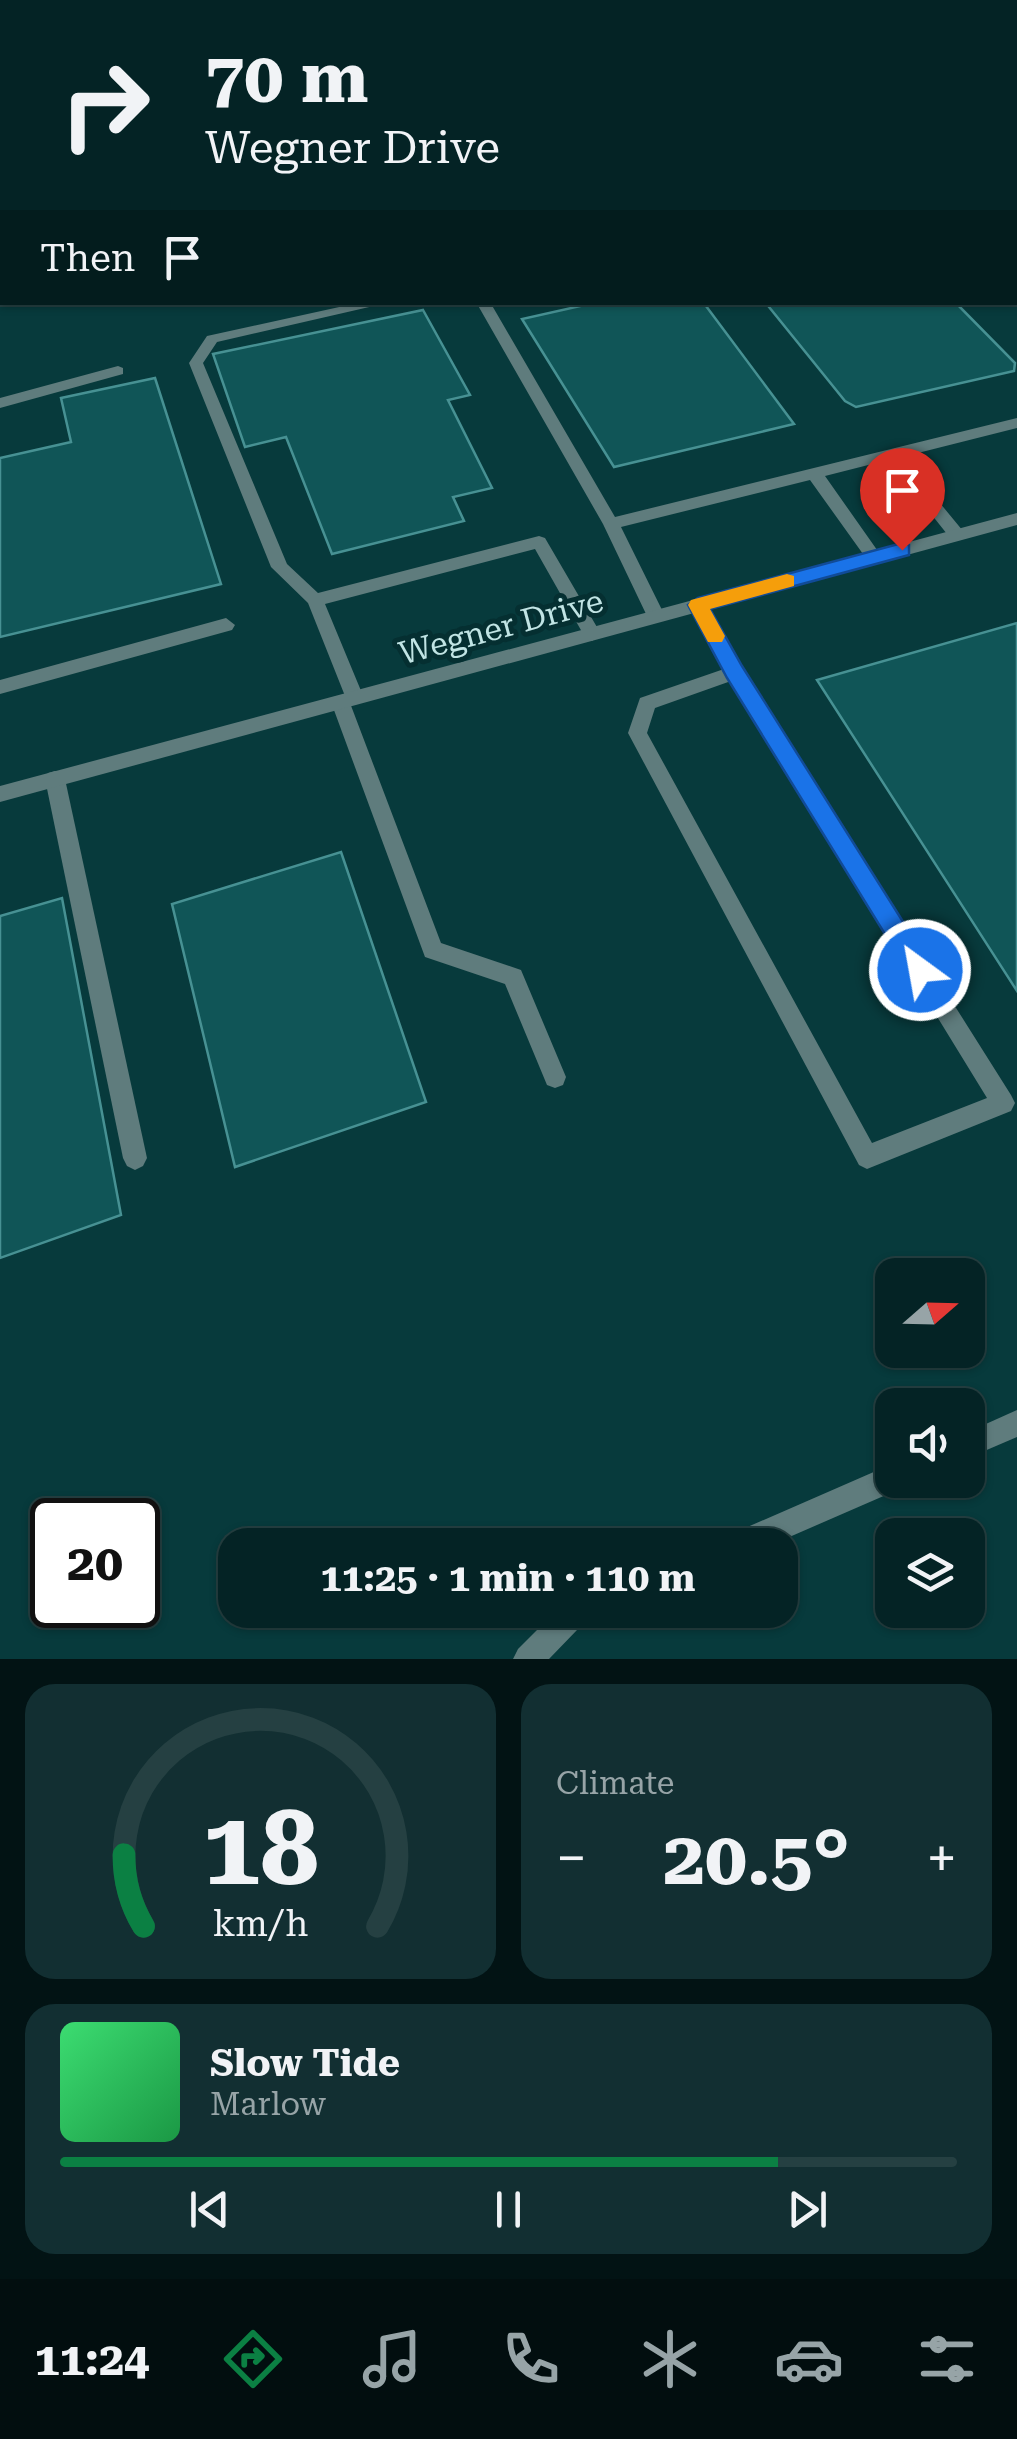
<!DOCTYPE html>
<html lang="en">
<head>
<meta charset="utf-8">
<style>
  body { margin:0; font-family:"Roboto Serif",serif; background:#122f32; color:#f1f3f6; height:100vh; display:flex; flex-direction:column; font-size:38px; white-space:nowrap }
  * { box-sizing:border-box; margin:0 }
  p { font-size:32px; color:#97a4a7 }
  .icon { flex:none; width:55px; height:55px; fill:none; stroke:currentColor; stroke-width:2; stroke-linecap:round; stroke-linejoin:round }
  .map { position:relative; height:1659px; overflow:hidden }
  .panel { display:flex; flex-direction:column; gap:25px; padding:25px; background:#021314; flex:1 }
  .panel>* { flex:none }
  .top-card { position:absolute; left:0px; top:0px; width:1018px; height:305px; box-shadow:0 2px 8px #0004,0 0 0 2px #254042; background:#042325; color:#f1f3f6; overflow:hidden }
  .needle { width:65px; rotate:70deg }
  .tools { position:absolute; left:875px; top:1258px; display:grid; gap:20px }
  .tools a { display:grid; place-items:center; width:110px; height:110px; border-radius:20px; background:#042325; box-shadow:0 2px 8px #0004,0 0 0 2px #254042; font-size:50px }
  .speed { position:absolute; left:30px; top:1498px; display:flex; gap:20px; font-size:50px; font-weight:700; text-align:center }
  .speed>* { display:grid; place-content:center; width:130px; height:130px; border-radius:50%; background:#042325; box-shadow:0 2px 8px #0004,0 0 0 2px #254042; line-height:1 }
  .speed .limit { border:5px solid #111; border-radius:15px; background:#fff; color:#111 }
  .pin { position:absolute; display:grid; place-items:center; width:85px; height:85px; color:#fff; margin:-102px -42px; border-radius:50% 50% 50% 0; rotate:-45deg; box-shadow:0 0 10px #0007 }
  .pin .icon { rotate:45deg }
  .me { position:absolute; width:110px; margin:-55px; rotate:328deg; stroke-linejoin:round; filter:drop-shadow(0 0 8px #0008) }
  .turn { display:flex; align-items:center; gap:35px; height:210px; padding:0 40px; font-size:45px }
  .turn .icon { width:130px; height:130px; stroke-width:2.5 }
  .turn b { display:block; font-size:70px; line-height:85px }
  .then { display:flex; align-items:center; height:95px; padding:0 40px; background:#0003; gap:20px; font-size:38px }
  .big { font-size:75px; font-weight:700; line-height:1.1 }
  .panel .card { flex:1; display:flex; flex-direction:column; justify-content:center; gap:15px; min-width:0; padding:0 35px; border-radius:30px; background:#122f32 }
  .panel .dial { align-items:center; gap:0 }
  .dial svg { height:260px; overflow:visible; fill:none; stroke:#254042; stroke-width:7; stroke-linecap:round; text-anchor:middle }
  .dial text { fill:#f1f3f6; stroke:none }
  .song { display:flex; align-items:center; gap:30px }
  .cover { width:120px; height:120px; border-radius:15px; background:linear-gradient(135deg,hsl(140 70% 55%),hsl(140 70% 35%)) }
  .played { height:10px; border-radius:5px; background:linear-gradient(90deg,#0b8043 80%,#254042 80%) }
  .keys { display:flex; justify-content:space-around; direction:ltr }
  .heat { display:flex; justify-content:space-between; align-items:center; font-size:55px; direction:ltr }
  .panel .tiles { flex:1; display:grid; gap:25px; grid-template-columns:1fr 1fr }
  .card:last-child { grid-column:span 2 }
  .trip { position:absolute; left:218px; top:1528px; width:580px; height:100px; border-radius:30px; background:#042325; box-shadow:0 2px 8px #0004,0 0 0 2px #254042; font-weight:700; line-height:100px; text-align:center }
  .tab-bar { display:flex; height:160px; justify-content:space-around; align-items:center; background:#020e0f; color:#97a4a7 }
  .tab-bar .icon { width:70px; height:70px }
  .tab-bar .current { color:#0b8043 }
  .tab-bar b { font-size:45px; color:#f1f3f6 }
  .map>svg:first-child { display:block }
</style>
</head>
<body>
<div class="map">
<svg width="1017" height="1659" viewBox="0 0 1017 1659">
  <rect width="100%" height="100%" fill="#052f31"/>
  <path fill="#073a3c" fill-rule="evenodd" d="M0,0H1017V1659H0ZM2,2H1015V302H2ZM892,1275H968V1350H892ZM892,1405H968V1480H892ZM52,1520H138V1605H52ZM892,1535H968V1610H892ZM235,1545H780V1610H235Z"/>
  <g fill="#105557" stroke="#479193" stroke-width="2.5">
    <polygon points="894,0 1017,0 1017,104 1015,2"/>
    <polygon points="598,302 703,302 794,424 614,467 522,319"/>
    <polygon points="765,302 955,302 1015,363 1014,371 856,407 845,401"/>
    <polygon points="423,310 470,395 448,400 492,488 453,497 464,521 332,554 286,437 245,447 213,354"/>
    <polygon points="155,378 221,584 0,637 0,458 71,442 61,398"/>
    <polygon points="1017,623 1017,991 817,680"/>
    <polygon points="341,852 426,1102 235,1167 172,904"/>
    <polygon points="62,898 121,1215 0,1258 0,916"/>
  </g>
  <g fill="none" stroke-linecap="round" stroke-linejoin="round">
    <g fill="#5f7c7d" fill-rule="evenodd">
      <polygon points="346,0 356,0 356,1 347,2"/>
      <polygon points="394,0 404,0 405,2 395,2"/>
      <polygon points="436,0 447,0 448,2 437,2"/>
      <polygon points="622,0 633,0 634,2 623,2"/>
      <rect x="0" y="198" width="2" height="8"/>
      <rect x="1015" y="291" width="2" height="10"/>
      <polygon points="362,302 391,302 217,342 203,363 287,564 318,593 539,536 545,538 601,634 592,641 586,639 535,549 325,604 364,698 362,703 350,703 441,943 521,970 566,1077 563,1085 555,1088 547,1085 505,984 425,957 331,702 333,697 345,696 308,603 271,567 189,363 207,336"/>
      <polygon points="476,302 490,302 615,517 1017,418 1017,428 902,457 963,531 965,535 957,541 951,539 888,460 825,476 882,557 874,563 868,561 810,480 621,527 665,616 656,622 647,616 603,524"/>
      <polygon points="118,366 123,368 123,374 0,408 0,398"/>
      <path d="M698,599L704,601L741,667L1011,1095L1015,1103L1011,1111L867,1169L859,1165L628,733L640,698L724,669L689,605ZM731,681L987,1098L872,1143L647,733L655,708Z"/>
      <polygon points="226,618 235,625 232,630 0,694 0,680"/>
      <polygon points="55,771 62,773 65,779 147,1158 143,1166 135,1170 127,1166 123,1158 45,779 48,773"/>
      <polygon points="1017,1410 1017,1437 968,1458 968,1432"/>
      <polygon points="892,1464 892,1480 905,1480 902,1488 771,1545 725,1545 729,1535"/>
      <polygon points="557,1610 604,1610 600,1620 577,1630 549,1659 513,1659 518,1649"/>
    </g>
    <g fill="#5f7c7d" fill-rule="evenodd">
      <polygon points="2,73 2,82 0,83 0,74"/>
      <polygon points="1017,513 1017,525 0,802 0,786"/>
    </g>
  </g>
  <polygon fill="#1a73e8" stroke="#114b97" stroke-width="2.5" points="902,543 909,545 909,555 710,609 742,666 929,963 933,970 929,978 920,981 912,978 727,678 688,605 698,598"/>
  <polygon fill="#f59e0b" points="787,574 794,576 794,586 710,609 725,636 722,642 708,642 688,605 691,600"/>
  <g text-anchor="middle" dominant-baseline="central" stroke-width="10" stroke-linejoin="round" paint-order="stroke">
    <g font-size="32" fill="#c1e4e4" stroke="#052f31">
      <text transform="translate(501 627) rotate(-15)">Wegner Drive</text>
    </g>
  </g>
</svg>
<div class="tools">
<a><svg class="needle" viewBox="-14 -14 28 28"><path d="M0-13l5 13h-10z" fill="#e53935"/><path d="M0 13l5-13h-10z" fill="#97a4a7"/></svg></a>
<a><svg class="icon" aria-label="sound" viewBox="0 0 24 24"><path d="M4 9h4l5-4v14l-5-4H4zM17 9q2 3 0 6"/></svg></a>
<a><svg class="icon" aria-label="layers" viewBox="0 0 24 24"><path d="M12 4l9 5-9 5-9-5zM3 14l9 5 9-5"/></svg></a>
</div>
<div class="speed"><div class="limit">20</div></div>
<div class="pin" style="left:902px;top:550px;background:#d93025"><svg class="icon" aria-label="arrive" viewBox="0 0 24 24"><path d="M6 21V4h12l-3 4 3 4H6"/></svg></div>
<svg class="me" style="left:920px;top:970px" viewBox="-20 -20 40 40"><circle r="17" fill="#1a73e8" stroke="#fff" stroke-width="3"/><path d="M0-11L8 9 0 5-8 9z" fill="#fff"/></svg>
<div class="trip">11:25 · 1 min · 110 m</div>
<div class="top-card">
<div class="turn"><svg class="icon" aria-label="right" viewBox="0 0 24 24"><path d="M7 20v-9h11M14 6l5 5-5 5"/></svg><div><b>70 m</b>Wegner Drive</div></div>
<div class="then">Then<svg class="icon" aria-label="arrive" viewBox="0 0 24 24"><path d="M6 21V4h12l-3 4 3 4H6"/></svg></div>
</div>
</div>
<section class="panel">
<div class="tiles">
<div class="card dial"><svg viewBox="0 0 100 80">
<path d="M14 69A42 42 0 1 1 86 69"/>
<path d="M14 69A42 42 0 0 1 8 47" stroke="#0b8043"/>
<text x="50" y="56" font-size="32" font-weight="700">18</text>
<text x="50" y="72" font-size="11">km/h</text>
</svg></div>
<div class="card"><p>Climate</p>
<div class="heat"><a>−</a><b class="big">20.5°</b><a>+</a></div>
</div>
<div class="card">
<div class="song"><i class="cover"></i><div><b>Slow Tide</b><p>Marlow</p></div></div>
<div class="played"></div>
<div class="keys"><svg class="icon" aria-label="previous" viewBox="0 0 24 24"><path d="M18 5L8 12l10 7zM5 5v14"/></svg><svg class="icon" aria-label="pause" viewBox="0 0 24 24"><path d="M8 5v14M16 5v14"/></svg><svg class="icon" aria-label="next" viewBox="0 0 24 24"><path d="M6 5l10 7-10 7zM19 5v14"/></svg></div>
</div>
</div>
</section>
<nav class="tab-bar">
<b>11:24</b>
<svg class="icon current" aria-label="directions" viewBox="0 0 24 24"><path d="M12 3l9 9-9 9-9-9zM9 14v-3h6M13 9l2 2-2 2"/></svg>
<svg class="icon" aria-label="music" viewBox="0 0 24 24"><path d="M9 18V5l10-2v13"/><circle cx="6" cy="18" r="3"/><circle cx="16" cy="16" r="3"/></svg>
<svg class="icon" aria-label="phone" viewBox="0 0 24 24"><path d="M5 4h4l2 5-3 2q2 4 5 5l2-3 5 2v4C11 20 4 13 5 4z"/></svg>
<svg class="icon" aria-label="climate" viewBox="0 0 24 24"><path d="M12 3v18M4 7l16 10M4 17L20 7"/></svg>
<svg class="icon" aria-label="car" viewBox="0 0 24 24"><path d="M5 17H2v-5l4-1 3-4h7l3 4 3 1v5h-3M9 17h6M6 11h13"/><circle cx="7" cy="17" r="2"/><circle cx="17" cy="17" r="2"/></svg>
<svg class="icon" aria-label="filters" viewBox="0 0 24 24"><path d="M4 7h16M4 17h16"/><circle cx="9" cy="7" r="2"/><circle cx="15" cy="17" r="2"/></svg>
</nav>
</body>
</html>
